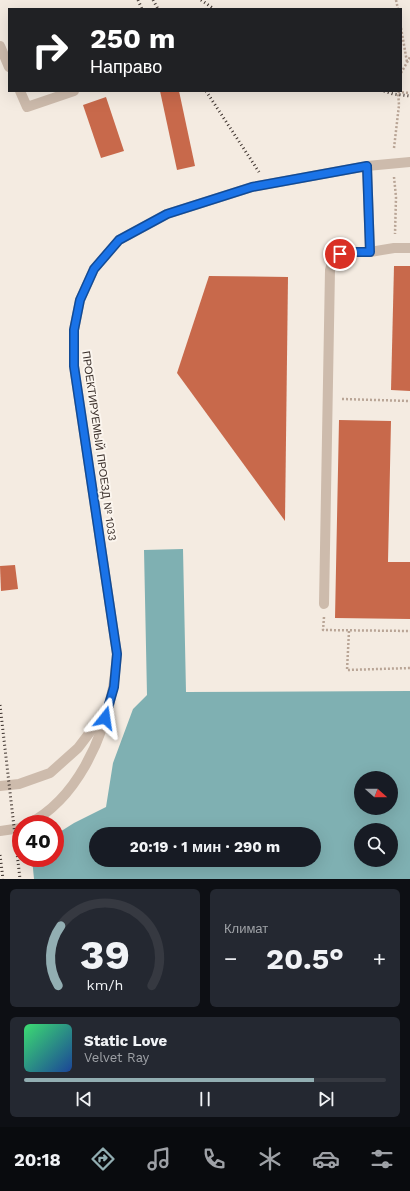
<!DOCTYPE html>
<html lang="ru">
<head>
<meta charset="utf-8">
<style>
  body { margin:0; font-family:"Work Sans",sans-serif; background:#242831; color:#f1f3f6; height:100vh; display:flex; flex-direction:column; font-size:15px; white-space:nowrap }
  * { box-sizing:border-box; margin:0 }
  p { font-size:13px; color:#9ea1a6 }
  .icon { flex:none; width:22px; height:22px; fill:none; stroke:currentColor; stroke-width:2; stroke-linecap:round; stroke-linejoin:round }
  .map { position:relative; height:879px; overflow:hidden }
  .details { display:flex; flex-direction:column; gap:10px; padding:10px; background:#0d0f14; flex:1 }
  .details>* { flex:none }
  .top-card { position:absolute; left:8px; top:8px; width:394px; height:84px; border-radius:0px; box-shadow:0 4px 16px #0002; background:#202124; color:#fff; overflow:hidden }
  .needle { width:26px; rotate:111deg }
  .buttons { position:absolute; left:354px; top:771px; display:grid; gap:8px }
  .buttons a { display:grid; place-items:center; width:44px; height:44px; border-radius:50%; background:#171b24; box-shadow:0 4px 16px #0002; font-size:20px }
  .speed { position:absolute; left:12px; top:815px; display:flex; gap:8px; font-size:20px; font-weight:700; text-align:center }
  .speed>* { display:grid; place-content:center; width:52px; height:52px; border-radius:50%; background:#171b24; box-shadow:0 4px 16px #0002; line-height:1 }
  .speed .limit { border:6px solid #d22; background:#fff; color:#111 }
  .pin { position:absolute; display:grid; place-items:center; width:34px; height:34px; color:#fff; margin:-17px; border:2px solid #fff; border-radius:50%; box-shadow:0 1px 4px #0007 }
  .me { position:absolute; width:44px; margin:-22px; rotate:15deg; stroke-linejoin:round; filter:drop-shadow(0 0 3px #0008) }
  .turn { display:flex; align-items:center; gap:14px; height:84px; padding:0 16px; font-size:18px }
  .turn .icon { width:52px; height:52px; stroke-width:2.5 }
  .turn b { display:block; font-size:28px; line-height:34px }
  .big { font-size:30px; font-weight:700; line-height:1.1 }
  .details .card { flex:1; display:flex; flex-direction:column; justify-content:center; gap:6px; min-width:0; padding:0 14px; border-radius:6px; background:#242831 }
  .details .dial { align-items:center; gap:0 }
  .dial svg { height:104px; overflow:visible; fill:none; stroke:#363941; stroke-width:7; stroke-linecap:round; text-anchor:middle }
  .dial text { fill:#f1f3f6; stroke:none }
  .song { display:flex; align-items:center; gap:12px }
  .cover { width:48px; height:48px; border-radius:6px; background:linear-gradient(135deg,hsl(140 70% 55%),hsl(220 70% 35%)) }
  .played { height:4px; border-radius:2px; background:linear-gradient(90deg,#92aeb2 80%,#363941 80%) }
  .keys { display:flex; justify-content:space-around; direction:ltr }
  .heat { display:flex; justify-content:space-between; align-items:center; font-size:22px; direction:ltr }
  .details .tiles { flex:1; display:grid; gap:10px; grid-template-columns:1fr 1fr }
  .card:last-child { grid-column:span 2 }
  .trip { position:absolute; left:89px; top:827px; width:232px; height:40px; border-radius:20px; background:#171b24; box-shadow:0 4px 16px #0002; font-weight:700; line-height:40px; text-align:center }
  .tab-bar { display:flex; height:64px; justify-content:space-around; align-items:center; background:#090b0e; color:#9ea1a6 }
  .tab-bar .icon { width:28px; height:28px }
  .tab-bar .selected { color:#92aeb2 }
  .tab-bar b { font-size:18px; color:#f1f3f6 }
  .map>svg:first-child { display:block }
</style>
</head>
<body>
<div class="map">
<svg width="410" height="879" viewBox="0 0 410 879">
  <rect width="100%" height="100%" fill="#f4ebe1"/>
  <path fill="#7fb0b2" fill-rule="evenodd" d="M183,549L186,692L410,691V879H0V853L21,858H55V835L74,823L106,807L113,763L133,709L147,695L144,550ZM361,778H391V808H361ZM361,830H391V860H361ZM96,834H314V860H96Z"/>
  <polygon fill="#f4ebe1" points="21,846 21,858 32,858 34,879 0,879 0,851"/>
  <g fill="#c8694b">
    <polygon points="160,91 179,91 195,166 177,170"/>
    <polygon points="106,97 124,151 101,158 83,105"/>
    <polygon points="394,266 410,266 410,391 391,390"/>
    <polygon points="209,276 288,277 285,521 177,373"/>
    <polygon points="339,420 391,421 388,562 410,562 410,619 335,618"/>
    <polygon points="15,565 18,589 1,591 0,566"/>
  </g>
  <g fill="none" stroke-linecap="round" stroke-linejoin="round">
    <g stroke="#b9a596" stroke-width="2.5" stroke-dasharray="2 2" stroke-linecap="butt">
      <polyline points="396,0 398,9"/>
      <polyline points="401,28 407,62"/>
      <polyline points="401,73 410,57"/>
      <polyline points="398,92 410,93"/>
      <polyline points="394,148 399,105 398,91"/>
      <polyline points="394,177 396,197 395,234"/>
      <polyline points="342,399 410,401"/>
      <polyline points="324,617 323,630 410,631"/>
      <polyline points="349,631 347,670 410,668"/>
    </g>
    <g stroke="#cdbbac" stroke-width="10">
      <polyline points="0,46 9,67"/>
      <polyline points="20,91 27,107 74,91"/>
      <polyline points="367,166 370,252"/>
      <polyline points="324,604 330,270 333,259 340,254 347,252 370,252 394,248 410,248"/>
      <polyline points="0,786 19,784 50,773 78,748 100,719 103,713"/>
      <path d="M28,824C77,799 103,739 113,688C115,677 116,665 117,654L74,366V330L80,300L94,269L119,240L167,214L252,187L367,166L410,162"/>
      <polyline points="0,831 21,828"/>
    </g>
    <g stroke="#3b302b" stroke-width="3" stroke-dasharray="1 3" stroke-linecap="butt">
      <polyline points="138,0 142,9"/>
      <polyline points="153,0 158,9"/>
      <polyline points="201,0 214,9"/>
      <polyline points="206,91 259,172"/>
      <polyline points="384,91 393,94 410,96"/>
      <polyline points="0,705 20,879"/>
      <polyline points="0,855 3,879"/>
    </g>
  </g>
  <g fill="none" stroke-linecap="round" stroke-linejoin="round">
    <g stroke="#114b97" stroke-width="10">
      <polyline id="route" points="105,718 114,687 117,654 74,366 74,330 80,300 94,269 119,240 167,214 252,187 367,166 370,252 346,252 340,254"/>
    </g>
    <use href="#route" stroke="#1a73e8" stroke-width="7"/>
  </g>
  <g text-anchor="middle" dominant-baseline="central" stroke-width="4" stroke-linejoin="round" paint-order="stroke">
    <g font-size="11" fill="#3b302b" stroke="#fbf5ee">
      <text transform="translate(99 446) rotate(82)">ПРОЕКТИРУЕМЫЙ ПРОЕЗД № 1033</text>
    </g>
  </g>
</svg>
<div class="buttons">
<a><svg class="needle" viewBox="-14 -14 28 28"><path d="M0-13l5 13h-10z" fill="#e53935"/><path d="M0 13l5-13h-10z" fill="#9ea1a6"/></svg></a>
<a><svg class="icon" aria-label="search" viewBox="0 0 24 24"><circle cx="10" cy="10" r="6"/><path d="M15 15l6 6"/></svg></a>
</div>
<div class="speed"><div class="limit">40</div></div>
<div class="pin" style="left:340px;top:254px;background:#d93025"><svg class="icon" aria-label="arrive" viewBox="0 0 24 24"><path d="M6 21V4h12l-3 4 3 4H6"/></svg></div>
<svg class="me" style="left:105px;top:718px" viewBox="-20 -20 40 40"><path d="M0-17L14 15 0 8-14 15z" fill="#1a73e8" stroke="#fff" stroke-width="4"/></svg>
<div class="trip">20:19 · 1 мин · 290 m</div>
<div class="top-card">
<div class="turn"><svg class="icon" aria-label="right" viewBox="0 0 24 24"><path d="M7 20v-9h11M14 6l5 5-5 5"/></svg><div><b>250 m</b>Направо</div></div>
</div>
</div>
<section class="details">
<div class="tiles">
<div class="card dial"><svg viewBox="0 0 100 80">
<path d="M14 69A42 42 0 1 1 86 69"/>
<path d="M14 69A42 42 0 0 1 16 23" stroke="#92aeb2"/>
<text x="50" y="56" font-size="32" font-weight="700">39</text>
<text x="50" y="72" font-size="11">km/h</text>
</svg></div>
<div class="card"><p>Климат</p>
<div class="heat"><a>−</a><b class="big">20.5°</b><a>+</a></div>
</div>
<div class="card">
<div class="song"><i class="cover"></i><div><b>Static Love</b><p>Velvet Ray</p></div></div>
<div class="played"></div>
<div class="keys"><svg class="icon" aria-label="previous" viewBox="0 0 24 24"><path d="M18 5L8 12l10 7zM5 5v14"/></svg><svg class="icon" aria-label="pause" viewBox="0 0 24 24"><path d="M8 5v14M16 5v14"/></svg><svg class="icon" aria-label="next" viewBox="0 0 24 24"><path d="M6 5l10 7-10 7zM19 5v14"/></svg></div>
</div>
</div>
</section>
<nav class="tab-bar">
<b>20:18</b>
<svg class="icon selected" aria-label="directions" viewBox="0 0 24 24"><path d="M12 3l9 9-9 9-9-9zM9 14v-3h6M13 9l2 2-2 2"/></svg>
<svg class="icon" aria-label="music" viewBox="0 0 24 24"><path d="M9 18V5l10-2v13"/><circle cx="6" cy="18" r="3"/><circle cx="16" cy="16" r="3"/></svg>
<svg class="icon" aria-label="phone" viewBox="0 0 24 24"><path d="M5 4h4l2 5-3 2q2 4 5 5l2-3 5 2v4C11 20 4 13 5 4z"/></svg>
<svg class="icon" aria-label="climate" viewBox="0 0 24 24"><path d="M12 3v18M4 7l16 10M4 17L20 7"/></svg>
<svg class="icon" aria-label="car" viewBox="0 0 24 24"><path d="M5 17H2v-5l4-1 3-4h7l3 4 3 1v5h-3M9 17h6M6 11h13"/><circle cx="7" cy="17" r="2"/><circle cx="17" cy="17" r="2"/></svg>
<svg class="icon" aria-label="filters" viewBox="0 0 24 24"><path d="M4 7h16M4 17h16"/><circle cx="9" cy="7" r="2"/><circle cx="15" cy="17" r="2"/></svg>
</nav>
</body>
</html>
